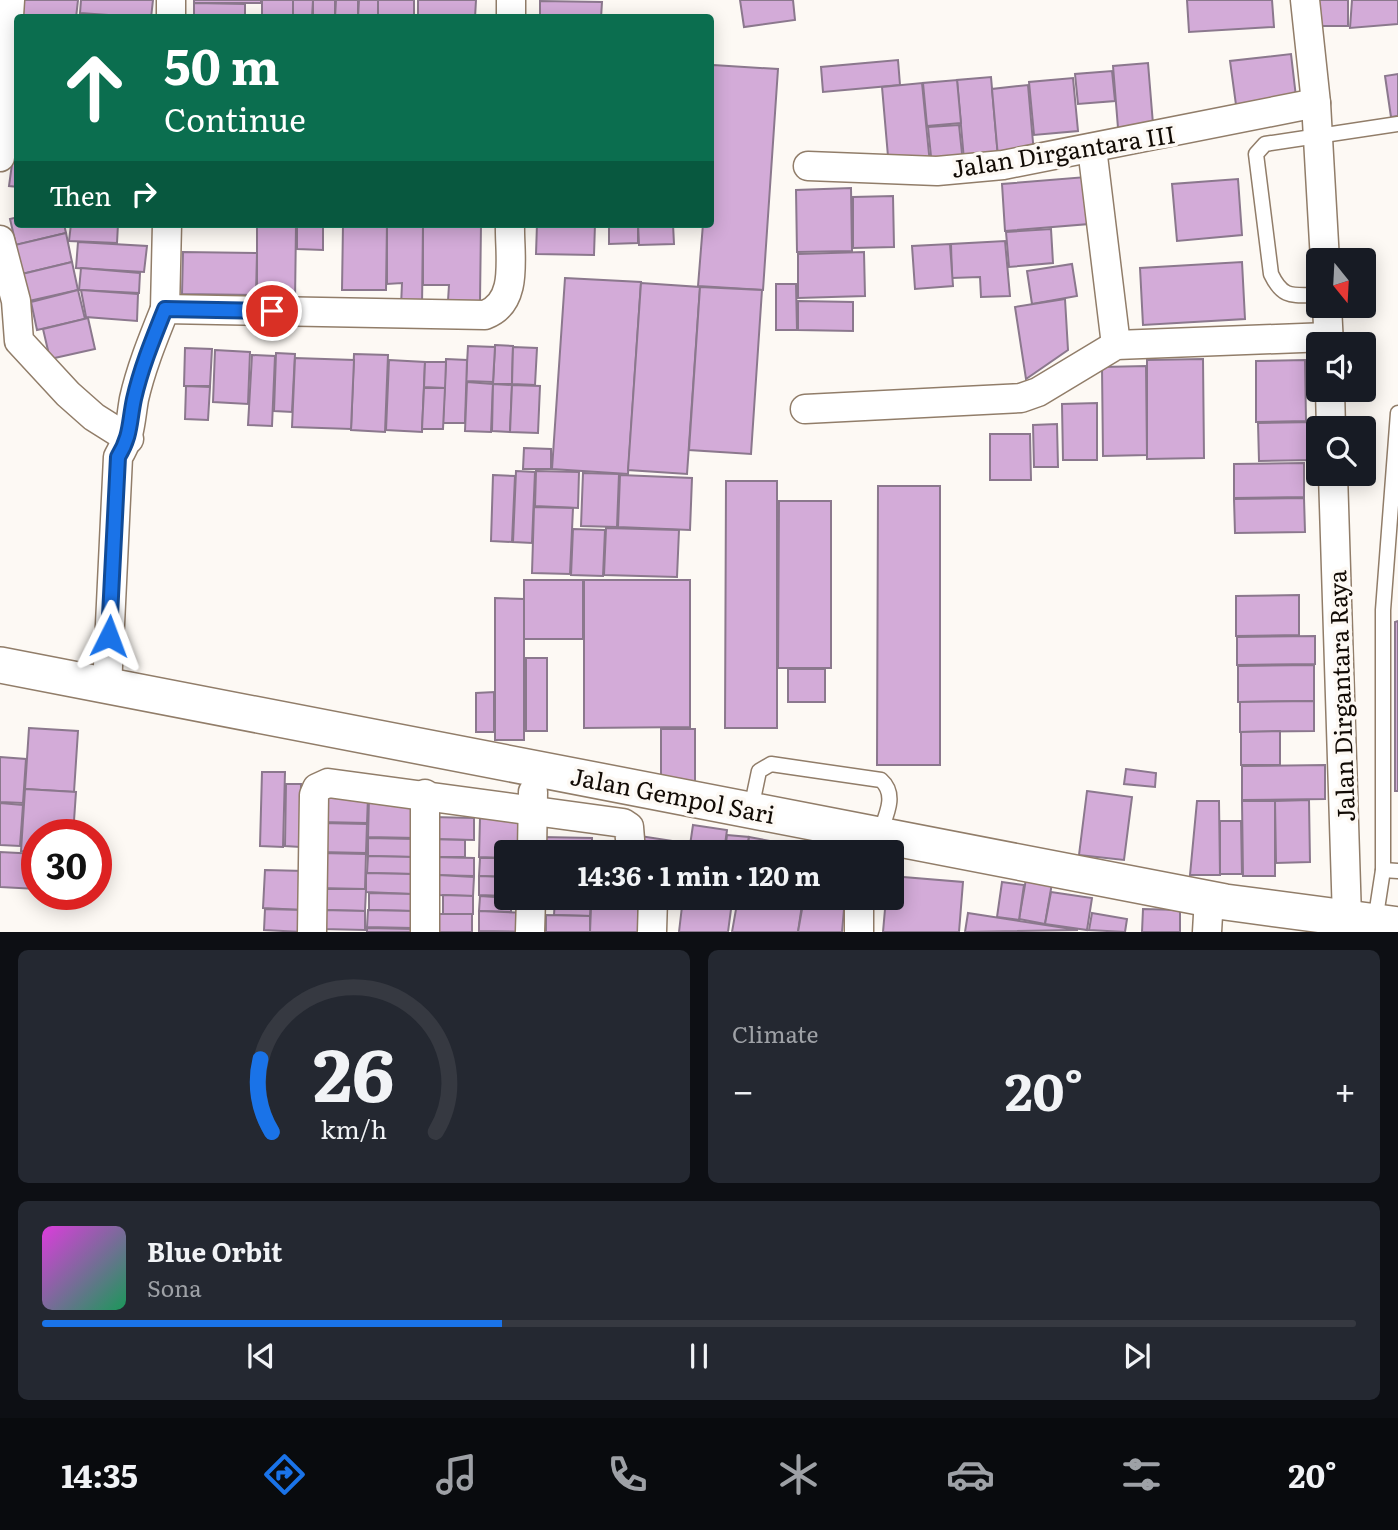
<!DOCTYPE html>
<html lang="en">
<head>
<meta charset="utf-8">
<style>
  body { margin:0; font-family:Literata,serif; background:#242831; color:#f1f3f6; height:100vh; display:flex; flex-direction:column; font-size:26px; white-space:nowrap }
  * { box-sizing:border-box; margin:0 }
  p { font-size:23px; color:#9ea1a6 }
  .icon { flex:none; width:38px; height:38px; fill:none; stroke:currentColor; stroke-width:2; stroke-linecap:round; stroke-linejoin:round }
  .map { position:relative; height:932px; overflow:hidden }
  .side { display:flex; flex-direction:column; gap:18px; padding:18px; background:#0d0f14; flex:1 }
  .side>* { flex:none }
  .hud { position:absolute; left:14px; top:14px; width:700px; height:214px; border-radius:7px; box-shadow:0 4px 18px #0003; background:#0b6e4f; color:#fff; overflow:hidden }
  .needle { width:46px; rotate:162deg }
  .tools { position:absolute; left:1306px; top:248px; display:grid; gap:14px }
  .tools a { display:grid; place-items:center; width:70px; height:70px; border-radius:7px; background:#171b24; box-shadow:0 4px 18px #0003; font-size:35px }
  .speed { position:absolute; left:21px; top:819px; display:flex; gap:14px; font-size:35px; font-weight:700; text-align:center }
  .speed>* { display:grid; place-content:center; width:91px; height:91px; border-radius:50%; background:#171b24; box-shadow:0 4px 18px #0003; line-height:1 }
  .speed .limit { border:10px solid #d22; background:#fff; color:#111 }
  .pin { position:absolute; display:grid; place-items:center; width:60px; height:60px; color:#fff; margin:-30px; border:4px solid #fff; border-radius:50%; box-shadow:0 2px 7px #0007 }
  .me { position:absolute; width:77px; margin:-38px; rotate:3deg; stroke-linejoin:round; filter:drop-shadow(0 0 5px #0008) }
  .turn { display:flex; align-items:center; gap:24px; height:147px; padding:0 35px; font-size:32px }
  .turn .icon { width:91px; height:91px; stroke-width:2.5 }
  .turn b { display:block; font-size:49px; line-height:60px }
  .then { display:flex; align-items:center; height:66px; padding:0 35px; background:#0003; gap:14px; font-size:26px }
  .big { font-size:52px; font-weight:700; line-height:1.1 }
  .side .tile { flex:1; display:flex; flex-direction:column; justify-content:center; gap:10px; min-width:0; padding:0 24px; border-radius:10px; background:#242831 }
  .side .dial { align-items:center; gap:0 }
  .dial svg { height:182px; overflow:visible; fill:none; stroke:#363941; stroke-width:7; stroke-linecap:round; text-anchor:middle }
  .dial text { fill:#f1f3f6; stroke:none }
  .song { display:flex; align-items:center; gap:21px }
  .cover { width:84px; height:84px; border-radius:10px; background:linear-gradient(135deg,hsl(300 70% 55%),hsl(150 70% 35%)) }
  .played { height:7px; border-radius:4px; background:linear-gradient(90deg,#1a73e8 35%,#363941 35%) }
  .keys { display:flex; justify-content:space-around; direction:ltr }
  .heat { display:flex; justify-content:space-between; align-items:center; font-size:38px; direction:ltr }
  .side .tiles { flex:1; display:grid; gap:18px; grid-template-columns:1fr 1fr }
  .tile:last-child { grid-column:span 2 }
  .trip { position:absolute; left:494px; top:840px; width:410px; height:70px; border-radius:7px; background:#171b24; box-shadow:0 4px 18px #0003; font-weight:700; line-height:70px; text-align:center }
  .menu { display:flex; height:112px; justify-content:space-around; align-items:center; background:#090b0e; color:#9ea1a6 }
  .menu .icon { width:49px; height:49px }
  .menu .current { color:#1a73e8 }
  .menu b { font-size:32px; color:#f1f3f6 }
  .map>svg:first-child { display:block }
</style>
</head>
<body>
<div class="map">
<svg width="1398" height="932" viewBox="0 0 1398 932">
  <rect width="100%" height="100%" fill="#fdf9f4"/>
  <g fill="#d3abd8" stroke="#8b788d" stroke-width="2">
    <polygon points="20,0 78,0 76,18 18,18"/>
    <polygon points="81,0 153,0 151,18 80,13"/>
    <rect x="194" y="0" width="67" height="3"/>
    <polygon points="262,0 293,0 293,18 262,17"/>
    <polygon points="293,0 313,0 312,18 293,18"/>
    <rect x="313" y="0" width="22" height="18"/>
    <polygon points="336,0 358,0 358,18 335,18"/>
    <polygon points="359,0 378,0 378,17 358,17"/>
    <rect x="378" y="0" width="36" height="18"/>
    <polygon points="418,0 476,0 475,18 418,18"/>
    <polygon points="740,0 793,0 795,20 744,27"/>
    <polygon points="1187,0 1272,0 1274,27 1189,32"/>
    <rect x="1318" y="0" width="30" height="26"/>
    <polygon points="1352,0 1398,0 1398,24 1350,28"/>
    <polygon points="540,1 602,2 601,18 540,18"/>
    <polygon points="194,3 245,4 245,18 194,18"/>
    <polygon points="80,14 127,18 80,18"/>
    <polygon points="1291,54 1296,97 1236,105 1230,61"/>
    <polygon points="898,60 900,85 823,92 821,67"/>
    <polygon points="1148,63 1153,124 1118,128 1113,66"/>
    <polygon points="713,65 778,69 763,290 698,286 703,224 710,224"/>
    <polygon points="1112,71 1115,101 1078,104 1075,74"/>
    <polygon points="1398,74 1398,116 1391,117 1385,76"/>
    <polygon points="991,77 998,157 964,160 957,80"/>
    <polygon points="1073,78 1078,131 1034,135 1029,82"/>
    <polygon points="957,80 961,123 927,126 923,83"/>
    <polygon points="922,83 930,164 889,168 882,87"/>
    <polygon points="1028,85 1034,154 998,157 992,89"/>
    <polygon points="959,125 963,163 932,166 928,127"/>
    <polygon points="14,149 18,149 18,187 9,186"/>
    <polygon points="1086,177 1089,224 1005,231 1002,184"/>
    <polygon points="1238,179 1242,235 1177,241 1172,184"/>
    <polygon points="851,188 852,251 797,252 796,190"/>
    <polygon points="893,196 894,247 853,248 853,197"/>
    <polygon points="18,217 18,224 64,224 66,233 16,245 10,219"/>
    <polygon points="71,224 118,224 117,243 69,241"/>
    <polygon points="343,224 387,224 386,290 342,290"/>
    <polygon points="387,224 423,224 422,307 401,306 402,283 387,284"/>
    <polygon points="423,224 481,224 480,301 448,301 449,285 423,285"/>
    <polygon points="537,224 595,224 594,255 536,254"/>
    <polygon points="609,224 638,224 638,243 609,244"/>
    <polygon points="638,224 673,224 674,244 639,245"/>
    <polygon points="257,225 296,225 295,302 257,301"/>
    <polygon points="297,225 323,225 323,250 297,249"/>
    <polygon points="1051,229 1053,263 1009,267 1006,232"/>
    <polygon points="66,233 72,262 22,274 15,245"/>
    <polygon points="1005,241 1010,296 981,297 980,277 952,278 951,244"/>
    <polygon points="78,242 147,246 144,272 76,268"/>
    <polygon points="950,244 953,286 915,289 912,246"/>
    <polygon points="183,252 257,253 256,295 182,294"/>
    <polygon points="864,252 865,296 798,298 798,254"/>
    <polygon points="72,262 78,290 29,301 22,274"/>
    <polygon points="1242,262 1245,319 1143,325 1140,268"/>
    <polygon points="1072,264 1077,296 1032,304 1027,271"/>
    <polygon points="81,268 140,273 139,293 79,290"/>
    <polygon points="565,278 641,282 628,474 552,469"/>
    <polygon points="641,283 700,287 687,474 628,470"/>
    <polygon points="776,284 796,284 797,330 776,330"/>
    <polygon points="700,287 762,290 751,454 689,450"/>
    <polygon points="78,290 85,319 37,330 31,302"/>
    <polygon points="81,290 138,294 137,321 86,317"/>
    <polygon points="1065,299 1068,350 1026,379 1015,307"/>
    <polygon points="798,301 853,302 853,331 798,330"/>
    <polygon points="88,318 95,349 50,359 43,329"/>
    <polygon points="495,345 513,346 512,384 493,384"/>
    <polygon points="468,346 495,347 493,382 466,381"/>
    <polygon points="513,347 537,348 535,385 512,384"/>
    <polygon points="185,348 212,349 210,386 184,386"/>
    <polygon points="215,350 250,352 248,404 213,402"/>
    <polygon points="276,353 295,354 292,412 274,411"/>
    <polygon points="354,354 388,355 385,432 351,430"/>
    <polygon points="252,355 275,356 272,426 248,425"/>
    <polygon points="295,358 354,360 351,429 292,427"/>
    <polygon points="446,359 467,360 465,423 443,423"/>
    <polygon points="1203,359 1204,458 1147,459 1147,360"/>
    <polygon points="389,360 425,362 422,432 386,430"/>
    <polygon points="1305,360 1306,421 1256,422 1256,361"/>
    <polygon points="425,362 446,362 445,388 424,387"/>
    <polygon points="1146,366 1147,455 1103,456 1102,367"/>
    <polygon points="467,382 493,384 491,432 465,431"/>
    <polygon points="493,384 512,385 510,432 492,431"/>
    <polygon points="512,385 540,386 538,433 510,432"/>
    <polygon points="186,386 210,387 208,420 185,419"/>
    <polygon points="424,388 445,388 443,429 422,429"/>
    <polygon points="1097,403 1097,460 1063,460 1062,404"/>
    <polygon points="1317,422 1317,460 1259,461 1258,423"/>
    <polygon points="1057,424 1058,467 1034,467 1033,425"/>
    <polygon points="990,434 1030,434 1031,480 990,480"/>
    <polygon points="524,448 551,449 551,469 523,469"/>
    <polygon points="1304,463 1304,497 1234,498 1234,464"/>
    <polygon points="516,471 535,472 532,543 513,542"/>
    <polygon points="536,471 579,472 578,508 535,506"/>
    <polygon points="583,473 619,474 617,527 581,526"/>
    <polygon points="493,475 515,476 512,542 491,541"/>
    <polygon points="620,475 692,478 690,530 618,527"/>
    <polygon points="726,481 777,481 777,728 725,728"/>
    <polygon points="878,486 940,486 940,765 877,765"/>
    <polygon points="1304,498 1305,532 1235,533 1234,499"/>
    <polygon points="779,501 831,501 831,668 778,668"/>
    <polygon points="534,507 573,508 570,574 532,573"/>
    <polygon points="606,528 679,530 677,577 604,575"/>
    <polygon points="573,529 605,530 603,576 571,575"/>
    <rect x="524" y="580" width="59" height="59"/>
    <polygon points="584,580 690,580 690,727 584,728"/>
    <polygon points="1299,595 1299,635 1236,636 1236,596"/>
    <polygon points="495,598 524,599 524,740 495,740"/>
    <polygon points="1398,621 1398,791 1395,791 1395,622"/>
    <polygon points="1315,636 1315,664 1237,665 1237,637"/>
    <rect x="526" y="658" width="21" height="73"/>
    <polygon points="1314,665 1314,701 1238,702 1238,666"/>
    <rect x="788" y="669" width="37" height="33"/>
    <polygon points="494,692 494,732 476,732 476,693"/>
    <polygon points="1314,701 1314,731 1240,732 1240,702"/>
    <polygon points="29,728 78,731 74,792 25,789"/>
    <rect x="661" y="729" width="34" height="57"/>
    <polygon points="1280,731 1280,765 1241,765 1241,732"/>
    <polygon points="0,757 26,759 23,803 0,802"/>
    <polygon points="1325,765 1325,799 1242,800 1242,766"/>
    <polygon points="1126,769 1156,773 1155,787 1124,784"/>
    <polygon points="262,772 285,772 283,847 260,846"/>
    <polygon points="286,784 301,784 300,847 285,846"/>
    <polygon points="25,789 76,792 73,835 37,835 37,852 21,851"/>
    <polygon points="1087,791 1132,797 1124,860 1079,855"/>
    <polygon points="322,796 368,797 367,823 321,822"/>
    <polygon points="369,798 417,799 416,838 368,837"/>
    <polygon points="1309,800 1310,862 1276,863 1275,801"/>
    <polygon points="1197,801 1219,801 1220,875 1190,875"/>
    <polygon points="1242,801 1275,801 1275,876 1243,876"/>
    <polygon points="0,803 23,805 20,846 0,845"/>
    <polygon points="432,817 474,818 474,840 431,839"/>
    <polygon points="480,818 527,819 526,852 506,852 506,858 479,857"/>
    <polygon points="1220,821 1241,821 1242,874 1220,874"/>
    <polygon points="321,823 367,824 366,853 320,852"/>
    <polygon points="693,825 727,830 724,852 689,852"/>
    <polygon points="727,835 749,837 746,852 725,852"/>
    <polygon points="640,836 686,843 685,852 638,852"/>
    <polygon points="541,837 592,838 592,852 541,852"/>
    <polygon points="749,837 781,843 780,852 747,852"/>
    <polygon points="368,838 414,839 413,857 368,856"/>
    <polygon points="427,839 465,840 465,857 427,857"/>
    <polygon points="593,841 606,841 605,852 592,852"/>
    <polygon points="0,852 37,854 37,889 0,887"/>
    <polygon points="320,853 366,854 365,889 319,888"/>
    <polygon points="368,856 413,857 413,874 367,873"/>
    <polygon points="431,857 474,858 474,876 430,875"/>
    <polygon points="480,858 506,858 506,877 479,876"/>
    <polygon points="265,870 304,871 302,910 263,908"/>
    <polygon points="366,873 411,874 411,894 366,892"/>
    <polygon points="438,875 474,877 473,896 437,895"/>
    <polygon points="479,876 506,877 506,896 479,895"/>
    <polygon points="891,876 963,882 959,932 883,932 886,898 891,898"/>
    <polygon points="1026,879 1052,883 1045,924 1019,919"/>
    <polygon points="1002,882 1024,885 1019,920 997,917"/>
    <polygon points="323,889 366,889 365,911 323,910"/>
    <polygon points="1051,892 1092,898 1087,930 1045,924"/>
    <polygon points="369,893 412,894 412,911 369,910"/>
    <polygon points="443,895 473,896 473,914 443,914"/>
    <polygon points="480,896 511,898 511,912 479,911"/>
    <polygon points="555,898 591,898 590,916 554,915"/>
    <polygon points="683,898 732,902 728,932 679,932"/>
    <polygon points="738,898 803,898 798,932 732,932"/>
    <polygon points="804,898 845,898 842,932 798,932"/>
    <polygon points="591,908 638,909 638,932 590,932"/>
    <polygon points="265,909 303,910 302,932 264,930"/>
    <polygon points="1143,909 1180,910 1180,932 1142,932"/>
    <polygon points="323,910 365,911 365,930 323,929"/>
    <polygon points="368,910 412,911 412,928 367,927"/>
    <polygon points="479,911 530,913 530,932 479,931"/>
    <polygon points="968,913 1078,930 965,932"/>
    <polygon points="1092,913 1127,919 1125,932 1089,930"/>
    <rect x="430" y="914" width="42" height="18"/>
    <polygon points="546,915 590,916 590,932 546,932"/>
    <polygon points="367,928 413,929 413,932 367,932"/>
  </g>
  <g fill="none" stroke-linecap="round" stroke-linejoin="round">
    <g stroke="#917d69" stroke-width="17">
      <g id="service">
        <path d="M1318,295C1292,295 1283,299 1271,274L1256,154L1265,144L1398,124"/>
        <path d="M751,809L759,771L771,764L881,780C898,795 885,817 879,835"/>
        <polyline points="1383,870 1398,871"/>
        <polyline points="1375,922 1383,870 1383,610 1398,413"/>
      </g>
    </g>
    <g stroke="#917d69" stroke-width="31">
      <g id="minor">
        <polyline points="1305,0 1316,103 1325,261"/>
        <polyline points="171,18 171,0"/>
        <polyline points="511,18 511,0"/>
        <polyline points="1092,148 1116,345"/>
        <polyline points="0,157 10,0"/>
        <polyline points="808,166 937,171 1003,165 1316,103"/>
        <polyline points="0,240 16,301 19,341 68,394 94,417 129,439"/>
        <polyline points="1327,306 1329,345"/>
        <polyline points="165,309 167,224"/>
        <polyline points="1330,390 1331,429"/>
        <polyline points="805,409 1021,398 1038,392 1116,345 1328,337"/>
        <polyline points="1333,474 1347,918"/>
        <path d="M107,687L118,457C131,436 130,422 134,399C141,368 153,339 165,309L485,315C520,302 509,255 510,224"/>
        <polyline points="532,852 533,792"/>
        <polyline points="312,932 314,795 317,788 328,783 623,823 629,827 631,852"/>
        <polyline points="425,932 425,794"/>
        <polyline points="530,932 531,898"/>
        <polyline points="652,932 653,898"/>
        <polyline points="859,932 859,898"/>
        <polyline points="1207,932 1209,898"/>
      </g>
    </g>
    <g stroke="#917d69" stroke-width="38">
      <polyline id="tertiary" points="0,665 1225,902 1398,925"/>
    </g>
    <use href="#service" stroke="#fff" stroke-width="14"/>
    <use href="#minor" stroke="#fff" stroke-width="28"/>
    <use href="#tertiary" stroke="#fff" stroke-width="35"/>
  </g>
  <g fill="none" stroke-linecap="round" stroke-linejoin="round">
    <g stroke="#114b97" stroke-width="18">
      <path id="route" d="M109,636L118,457C131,436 129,423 134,399C141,368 153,339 165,309L272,311"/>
    </g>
    <use href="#route" stroke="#1a73e8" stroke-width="12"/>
  </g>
  <g text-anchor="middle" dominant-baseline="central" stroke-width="7" stroke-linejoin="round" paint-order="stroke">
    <g font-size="24" fill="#120b05" stroke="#fdf9f4">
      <text transform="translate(1063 150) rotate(-9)">Jalan Dirgantara III</text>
      <text transform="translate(1340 696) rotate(-92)">Jalan Dirgantara Raya</text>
      <text transform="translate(673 794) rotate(11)">Jalan Gempol Sari</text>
    </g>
  </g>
</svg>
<div class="tools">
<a><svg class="needle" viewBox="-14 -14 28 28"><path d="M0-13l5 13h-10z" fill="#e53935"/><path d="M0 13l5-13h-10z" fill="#9ea1a6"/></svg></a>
<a><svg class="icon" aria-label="sound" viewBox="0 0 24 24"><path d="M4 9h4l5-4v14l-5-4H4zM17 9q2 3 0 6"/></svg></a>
<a><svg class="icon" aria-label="search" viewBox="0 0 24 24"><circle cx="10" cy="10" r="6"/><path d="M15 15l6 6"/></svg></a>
</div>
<div class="speed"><div class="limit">30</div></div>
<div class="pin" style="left:272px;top:311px;background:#d93025"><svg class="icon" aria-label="arrive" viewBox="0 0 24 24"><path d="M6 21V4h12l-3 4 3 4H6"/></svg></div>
<svg class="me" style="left:109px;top:636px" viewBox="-20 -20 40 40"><path d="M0-17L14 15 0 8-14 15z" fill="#1a73e8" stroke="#fff" stroke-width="4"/></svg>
<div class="trip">14:36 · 1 min · 120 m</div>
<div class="hud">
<div class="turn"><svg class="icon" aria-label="ahead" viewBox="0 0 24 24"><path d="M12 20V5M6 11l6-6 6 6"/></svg><div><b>50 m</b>Continue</div></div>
<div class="then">Then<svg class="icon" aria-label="right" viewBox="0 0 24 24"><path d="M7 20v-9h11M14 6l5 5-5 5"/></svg></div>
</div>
</div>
<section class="side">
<div class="tiles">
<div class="tile dial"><svg viewBox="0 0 100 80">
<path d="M14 69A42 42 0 1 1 86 69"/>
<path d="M14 69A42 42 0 0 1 9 37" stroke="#1a73e8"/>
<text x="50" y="56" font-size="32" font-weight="700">26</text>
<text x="50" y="72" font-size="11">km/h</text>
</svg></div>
<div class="tile"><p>Climate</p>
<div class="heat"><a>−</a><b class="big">20°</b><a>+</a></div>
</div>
<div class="tile">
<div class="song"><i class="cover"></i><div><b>Blue Orbit</b><p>Sona</p></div></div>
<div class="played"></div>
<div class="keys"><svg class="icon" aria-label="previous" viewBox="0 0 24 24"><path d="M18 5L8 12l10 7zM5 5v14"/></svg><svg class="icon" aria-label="pause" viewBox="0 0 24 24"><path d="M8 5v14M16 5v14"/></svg><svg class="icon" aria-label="next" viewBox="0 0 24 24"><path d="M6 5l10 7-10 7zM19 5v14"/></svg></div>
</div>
</div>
</section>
<nav class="menu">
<b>14:35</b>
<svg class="icon current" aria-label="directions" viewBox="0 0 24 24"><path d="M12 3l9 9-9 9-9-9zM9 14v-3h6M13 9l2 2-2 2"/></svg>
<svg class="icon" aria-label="music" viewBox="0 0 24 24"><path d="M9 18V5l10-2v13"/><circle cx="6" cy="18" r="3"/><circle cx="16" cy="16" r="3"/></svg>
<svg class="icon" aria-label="phone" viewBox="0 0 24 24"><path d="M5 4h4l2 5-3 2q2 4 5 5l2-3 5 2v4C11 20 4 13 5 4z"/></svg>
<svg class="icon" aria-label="climate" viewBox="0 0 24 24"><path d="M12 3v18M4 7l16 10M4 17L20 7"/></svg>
<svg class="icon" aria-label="car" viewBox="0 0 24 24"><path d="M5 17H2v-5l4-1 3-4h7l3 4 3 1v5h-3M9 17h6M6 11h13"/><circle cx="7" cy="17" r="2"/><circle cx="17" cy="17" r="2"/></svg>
<svg class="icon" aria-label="filters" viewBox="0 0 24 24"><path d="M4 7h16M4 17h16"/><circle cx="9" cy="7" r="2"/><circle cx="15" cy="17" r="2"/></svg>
<b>20°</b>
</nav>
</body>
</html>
